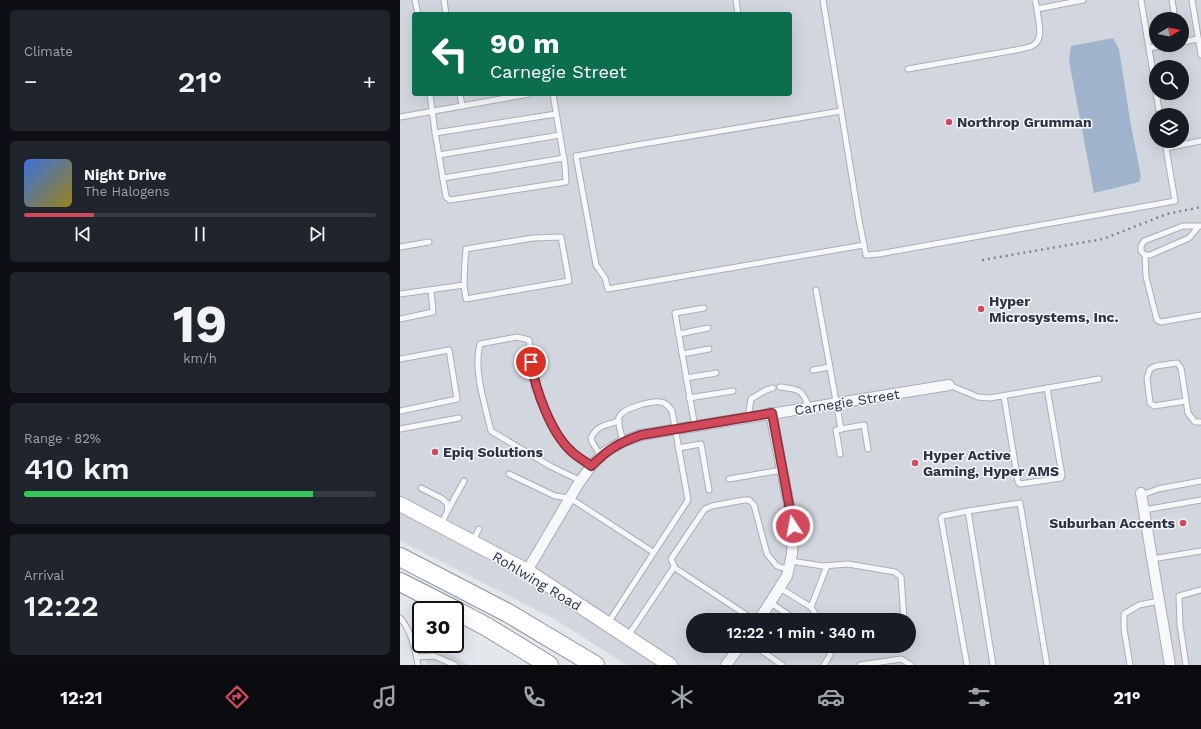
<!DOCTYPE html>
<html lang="en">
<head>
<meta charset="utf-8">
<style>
  body { margin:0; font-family:"Work Sans",sans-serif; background:#20242c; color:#f1f3f6; height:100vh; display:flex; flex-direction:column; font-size:15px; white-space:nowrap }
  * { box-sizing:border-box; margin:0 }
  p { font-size:13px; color:#9ea1a6 }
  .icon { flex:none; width:22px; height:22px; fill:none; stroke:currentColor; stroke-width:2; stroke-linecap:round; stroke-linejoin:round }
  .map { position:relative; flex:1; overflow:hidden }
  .panel { display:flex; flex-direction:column; gap:10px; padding:10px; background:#0d0f14; width:400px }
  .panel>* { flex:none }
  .guide { position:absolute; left:12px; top:12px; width:380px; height:84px; border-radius:4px; box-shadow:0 4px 16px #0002; background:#0b6e4f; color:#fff; overflow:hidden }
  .needle { width:26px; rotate:80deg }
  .buttons { position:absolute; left:749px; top:12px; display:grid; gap:8px }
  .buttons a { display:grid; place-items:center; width:40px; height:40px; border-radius:50%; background:#171b24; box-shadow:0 4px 16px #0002; font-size:20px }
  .speed { position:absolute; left:12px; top:601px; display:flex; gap:8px; font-size:20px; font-weight:700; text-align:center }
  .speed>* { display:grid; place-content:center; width:52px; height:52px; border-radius:50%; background:#171b24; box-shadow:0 4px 16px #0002; line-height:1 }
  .speed .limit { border:2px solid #111; border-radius:6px; background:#fff; color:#111 }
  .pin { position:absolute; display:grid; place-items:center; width:34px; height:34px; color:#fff; margin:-17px; border:2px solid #fff; border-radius:50%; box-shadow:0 1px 4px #0007 }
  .me { position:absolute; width:44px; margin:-22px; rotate:349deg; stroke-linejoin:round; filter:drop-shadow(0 0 3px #0008) }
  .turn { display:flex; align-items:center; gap:14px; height:84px; padding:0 12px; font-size:18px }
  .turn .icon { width:52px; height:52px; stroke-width:2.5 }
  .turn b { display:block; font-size:28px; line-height:34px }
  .big { font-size:30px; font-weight:600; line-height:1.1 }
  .panel .card { flex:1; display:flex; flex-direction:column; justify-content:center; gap:6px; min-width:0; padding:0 14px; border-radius:6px; background:#20242c }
  .panel .dial { align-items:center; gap:0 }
  .dial b { font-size:52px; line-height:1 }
  .song { display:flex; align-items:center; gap:12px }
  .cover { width:48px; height:48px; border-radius:6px; background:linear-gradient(135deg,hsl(220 70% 55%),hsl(50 70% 35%)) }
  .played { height:4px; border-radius:2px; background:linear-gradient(90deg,#d1495b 20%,#363941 20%) }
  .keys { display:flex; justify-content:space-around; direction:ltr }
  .heat { display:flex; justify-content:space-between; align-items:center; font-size:22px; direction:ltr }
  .charge { height:6px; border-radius:3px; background:linear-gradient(90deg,#34c759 82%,#363941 0) }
  .trip { position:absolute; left:286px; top:613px; width:230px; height:40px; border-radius:20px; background:#171b24; box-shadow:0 4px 16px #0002; font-weight:600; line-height:40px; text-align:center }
  .dock { display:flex; height:64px; justify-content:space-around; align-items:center; background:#090b0e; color:#9ea1a6 }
  .dock .icon { width:28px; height:28px }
  .dock .selected { color:#d1495b }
  .dock b { font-size:18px; color:#f1f3f6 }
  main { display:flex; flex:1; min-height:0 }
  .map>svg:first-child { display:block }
</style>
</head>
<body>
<main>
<section class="panel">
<div class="card"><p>Climate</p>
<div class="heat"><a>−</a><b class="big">21°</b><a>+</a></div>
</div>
<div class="card">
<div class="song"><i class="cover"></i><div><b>Night Drive</b><p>The Halogens</p></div></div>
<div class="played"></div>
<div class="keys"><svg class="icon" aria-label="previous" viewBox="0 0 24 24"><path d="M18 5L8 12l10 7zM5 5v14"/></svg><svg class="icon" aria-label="pause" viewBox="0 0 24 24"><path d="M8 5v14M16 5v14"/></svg><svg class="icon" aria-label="next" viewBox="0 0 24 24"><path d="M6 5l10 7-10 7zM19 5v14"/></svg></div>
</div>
<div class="card dial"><b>19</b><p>km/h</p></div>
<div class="card"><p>Range · 82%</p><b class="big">410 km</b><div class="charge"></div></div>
<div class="card"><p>Arrival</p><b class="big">12:22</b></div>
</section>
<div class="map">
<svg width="801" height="665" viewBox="0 0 801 665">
  <rect width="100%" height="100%" fill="#e4e7ec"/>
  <g fill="#d2d6de" fill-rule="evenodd">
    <path d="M0,0H801V665H227L151,617L0,541ZM14,14H390V94H14ZM756,19H782V45H756ZM756,67H782V93H756ZM756,115H782V141H756ZM293,620H509V646H293Z"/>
    <polygon points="22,644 33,644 69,665 27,665"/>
  </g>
  <polygon fill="#9fb4cc" points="713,38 719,49 730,120 741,177 739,182 694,193 669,61 671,46"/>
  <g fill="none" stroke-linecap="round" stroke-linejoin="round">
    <g stroke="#a9aeb7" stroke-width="7">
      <g id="lane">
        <polyline points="15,0 18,14"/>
        <polyline points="44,0 46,14"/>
        <polyline points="336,0 338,14"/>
        <polyline points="423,0 459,220 466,255 479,254 775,201 766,148 801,141"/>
        <polyline points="635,0 637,9"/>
        <polyline points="741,0 756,91"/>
        <polyline points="772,0 775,19"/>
        <polyline points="792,0 801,55"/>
        <polyline points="747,36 756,35"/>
        <polyline points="782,42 798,39"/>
        <polyline points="749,48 767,45"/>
        <path d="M508,69L616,50C621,49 627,48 632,46C645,40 638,20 637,9L683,0"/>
        <polyline points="756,93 760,115"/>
        <polyline points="30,94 35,132 46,197 50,200 166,182 165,166 153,94"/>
        <polyline points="60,94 62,106"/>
        <polyline points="441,111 243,144 176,156 196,265 205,278 208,289 464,245"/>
        <polyline points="0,117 129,94"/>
        <polyline points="35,133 156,114"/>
        <polyline points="39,155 160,135"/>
        <polyline points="43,178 164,158"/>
        <polyline points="799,226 789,238 750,255 745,255 741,251 741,246 744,241 783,226 801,226"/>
        <polyline points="0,247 29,242"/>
        <polyline points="745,255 746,277 757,320 761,322 801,315"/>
        <polyline points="416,290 441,429 436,430 440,454"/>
        <polyline points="0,294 64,285 66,299 169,281 161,237 133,238 66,249 65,261 64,285"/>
        <polyline points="0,319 33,312 31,290"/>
        <polyline points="279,334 308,328"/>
        <polyline points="282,354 309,349"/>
        <polyline points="0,359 49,350 57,399 0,411"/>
        <polyline points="413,370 430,367"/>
        <polyline points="286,378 316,373"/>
        <polyline points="549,385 578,397 590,398 699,379"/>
        <path d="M380,387C400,390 401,388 409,407"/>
        <polyline points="604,396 618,482 620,484 661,478 662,475 647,388"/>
        <polyline points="289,398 333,391"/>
        <polyline points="786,401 754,406 750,403 747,378 750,369 756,366 777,363 781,368 788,413 795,422 801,422"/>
        <polyline points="348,417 351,399 366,390 373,388"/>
        <polyline points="295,427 275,313 304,308"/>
        <polyline points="0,429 59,418"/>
        <polyline points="441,429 464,425 468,449"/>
        <polyline points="278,448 301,444 309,490"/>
        <path d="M201,456L192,442L191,438C197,425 206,425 219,421"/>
        <polyline points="109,474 155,496 170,498 253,552"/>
        <polyline points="329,479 382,470"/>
        <path d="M181,481L150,466L91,431C85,405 73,370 80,344L117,337L129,340L133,373L143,407L160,437L171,451L191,466"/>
        <polyline points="21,488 41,498 47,503 48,510 41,525"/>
        <polyline points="742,495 758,489 801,481"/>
        <polyline points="48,510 64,481"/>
        <polyline points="744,510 801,500"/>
        <polyline points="73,540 79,529"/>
        <polyline points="752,559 801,551"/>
        <polyline points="391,561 423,566 448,564 495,572 501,577 504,620"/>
        <polyline points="380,588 411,607 419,620"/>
        <polyline points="371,603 396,620"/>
        <polyline points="411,607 427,566"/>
        <path d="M0,618C10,628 16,651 18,665"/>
        <polyline points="354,620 275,568 271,559 302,513 305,509 312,506 344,500 349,500 354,505 367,554 377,566 389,570"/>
        <path d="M208,623L288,500L272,411C269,407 266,402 260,402C251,401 223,408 219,417C217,423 222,435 223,442"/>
        <polyline points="228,636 274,567"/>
        <polyline points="355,646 382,665"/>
        <polyline points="460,646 474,646"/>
        <polyline points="17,657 34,656 55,665"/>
        <polyline points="424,665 430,655 431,646"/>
        <polyline points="460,665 501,659 511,665"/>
        <polyline points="567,665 541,518 543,516 568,511"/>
        <polyline points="593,665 568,511 620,503 647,665"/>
        <polyline points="730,665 724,629 724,614 739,605 759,601"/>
        <polyline points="786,665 780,625 779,596 801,590"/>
      </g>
    </g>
    <g stroke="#a9aeb7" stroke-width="12">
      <g id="street">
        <polyline points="741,493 770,665"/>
        <polyline points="127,571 177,486 191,466 205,452 222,442 241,435 549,385"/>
        <polyline points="359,620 387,576 392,554 393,526 371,413"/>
        <polyline points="326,665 340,646"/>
      </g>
    </g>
    <g stroke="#a9aeb7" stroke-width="16">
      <polyline id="secondary" points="0,504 127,571 270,665"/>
    </g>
    <g stroke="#8b94a3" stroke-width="20">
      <g id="highway">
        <polyline points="0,557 108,613 195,665"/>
        <polyline points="0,582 55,610"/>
        <polyline points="55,610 87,627 149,665"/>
      </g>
    </g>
    <use href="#lane" stroke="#f7f8fa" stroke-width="5"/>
    <use href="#street" stroke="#f7f8fa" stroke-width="10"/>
    <use href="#secondary" stroke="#fff" stroke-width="14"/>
    <use href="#highway" stroke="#fff" stroke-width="18"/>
    <polyline stroke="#7d8696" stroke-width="2.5" stroke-dasharray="2 4" stroke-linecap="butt" points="582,260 703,239 767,214 801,207"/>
  </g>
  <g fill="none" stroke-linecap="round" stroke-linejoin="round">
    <g stroke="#882f3b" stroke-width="10">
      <path id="route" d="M131,362C135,389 151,433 171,451C177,457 185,461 191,466C209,449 218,443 241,435L372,413L393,526"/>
    </g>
    <use href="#route" stroke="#d1495b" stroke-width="7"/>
  </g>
  <g fill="#d1495b" stroke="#f4f6f9" stroke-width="1.5">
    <circle cx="549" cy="122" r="4"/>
    <circle cx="581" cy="309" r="4"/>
    <circle cx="35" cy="452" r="4"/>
    <circle cx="515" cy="463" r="4"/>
    <circle cx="783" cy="523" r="4"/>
  </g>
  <g text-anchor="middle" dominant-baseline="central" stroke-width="3" stroke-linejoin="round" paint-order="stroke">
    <g font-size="14" font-weight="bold" fill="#2b3445" stroke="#f4f6f9" text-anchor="start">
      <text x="557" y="122">Northrop Grumman</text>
      <text x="589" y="301">Hyper<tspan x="589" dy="16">Microsystems, Inc.</tspan></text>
      <text x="43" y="452">Epiq Solutions</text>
      <text x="523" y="455">Hyper Active<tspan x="523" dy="16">Gaming, Hyper AMS</tspan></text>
      <text x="775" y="523" text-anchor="end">Suburban Accents</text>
    </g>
    <g font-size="14" fill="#2b3445" stroke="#f4f6f9">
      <text transform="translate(447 402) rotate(-9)">Carnegie Street</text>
      <text transform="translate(137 581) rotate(31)">Rohlwing Road</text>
    </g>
  </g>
</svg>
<div class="buttons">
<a><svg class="needle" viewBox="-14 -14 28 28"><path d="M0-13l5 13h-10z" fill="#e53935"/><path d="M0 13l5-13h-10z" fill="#9ea1a6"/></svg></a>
<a><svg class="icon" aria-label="search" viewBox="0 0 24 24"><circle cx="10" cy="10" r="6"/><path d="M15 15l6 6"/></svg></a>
<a><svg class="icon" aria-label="layers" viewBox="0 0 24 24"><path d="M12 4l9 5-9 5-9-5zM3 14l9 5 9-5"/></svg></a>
</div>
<div class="speed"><div class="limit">30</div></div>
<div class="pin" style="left:131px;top:362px;background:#d93025"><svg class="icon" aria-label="arrive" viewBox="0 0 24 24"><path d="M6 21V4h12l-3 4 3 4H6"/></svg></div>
<svg class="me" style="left:393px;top:526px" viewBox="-20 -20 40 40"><circle r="17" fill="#d1495b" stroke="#fff" stroke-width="3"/><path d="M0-11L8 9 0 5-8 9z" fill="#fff"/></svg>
<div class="trip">12:22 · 1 min · 340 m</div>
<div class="guide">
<div class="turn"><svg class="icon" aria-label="left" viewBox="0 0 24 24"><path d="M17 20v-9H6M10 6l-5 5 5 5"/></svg><div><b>90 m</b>Carnegie Street</div></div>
</div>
</div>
</main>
<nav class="dock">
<b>12:21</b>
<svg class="icon selected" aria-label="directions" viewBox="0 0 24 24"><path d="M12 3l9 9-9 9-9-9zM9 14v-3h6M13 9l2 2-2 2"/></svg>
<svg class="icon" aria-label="music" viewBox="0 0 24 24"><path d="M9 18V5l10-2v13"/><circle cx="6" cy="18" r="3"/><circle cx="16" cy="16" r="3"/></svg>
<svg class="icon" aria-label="phone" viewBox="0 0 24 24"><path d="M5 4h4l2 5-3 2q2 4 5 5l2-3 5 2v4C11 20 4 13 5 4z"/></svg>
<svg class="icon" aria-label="climate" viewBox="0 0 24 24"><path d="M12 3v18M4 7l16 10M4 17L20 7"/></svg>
<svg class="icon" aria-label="car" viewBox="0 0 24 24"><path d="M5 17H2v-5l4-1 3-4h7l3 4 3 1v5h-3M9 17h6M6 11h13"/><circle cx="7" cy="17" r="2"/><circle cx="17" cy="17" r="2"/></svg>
<svg class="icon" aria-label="filters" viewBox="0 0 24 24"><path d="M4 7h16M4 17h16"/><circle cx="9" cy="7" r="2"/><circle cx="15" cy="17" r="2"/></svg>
<b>21°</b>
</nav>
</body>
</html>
